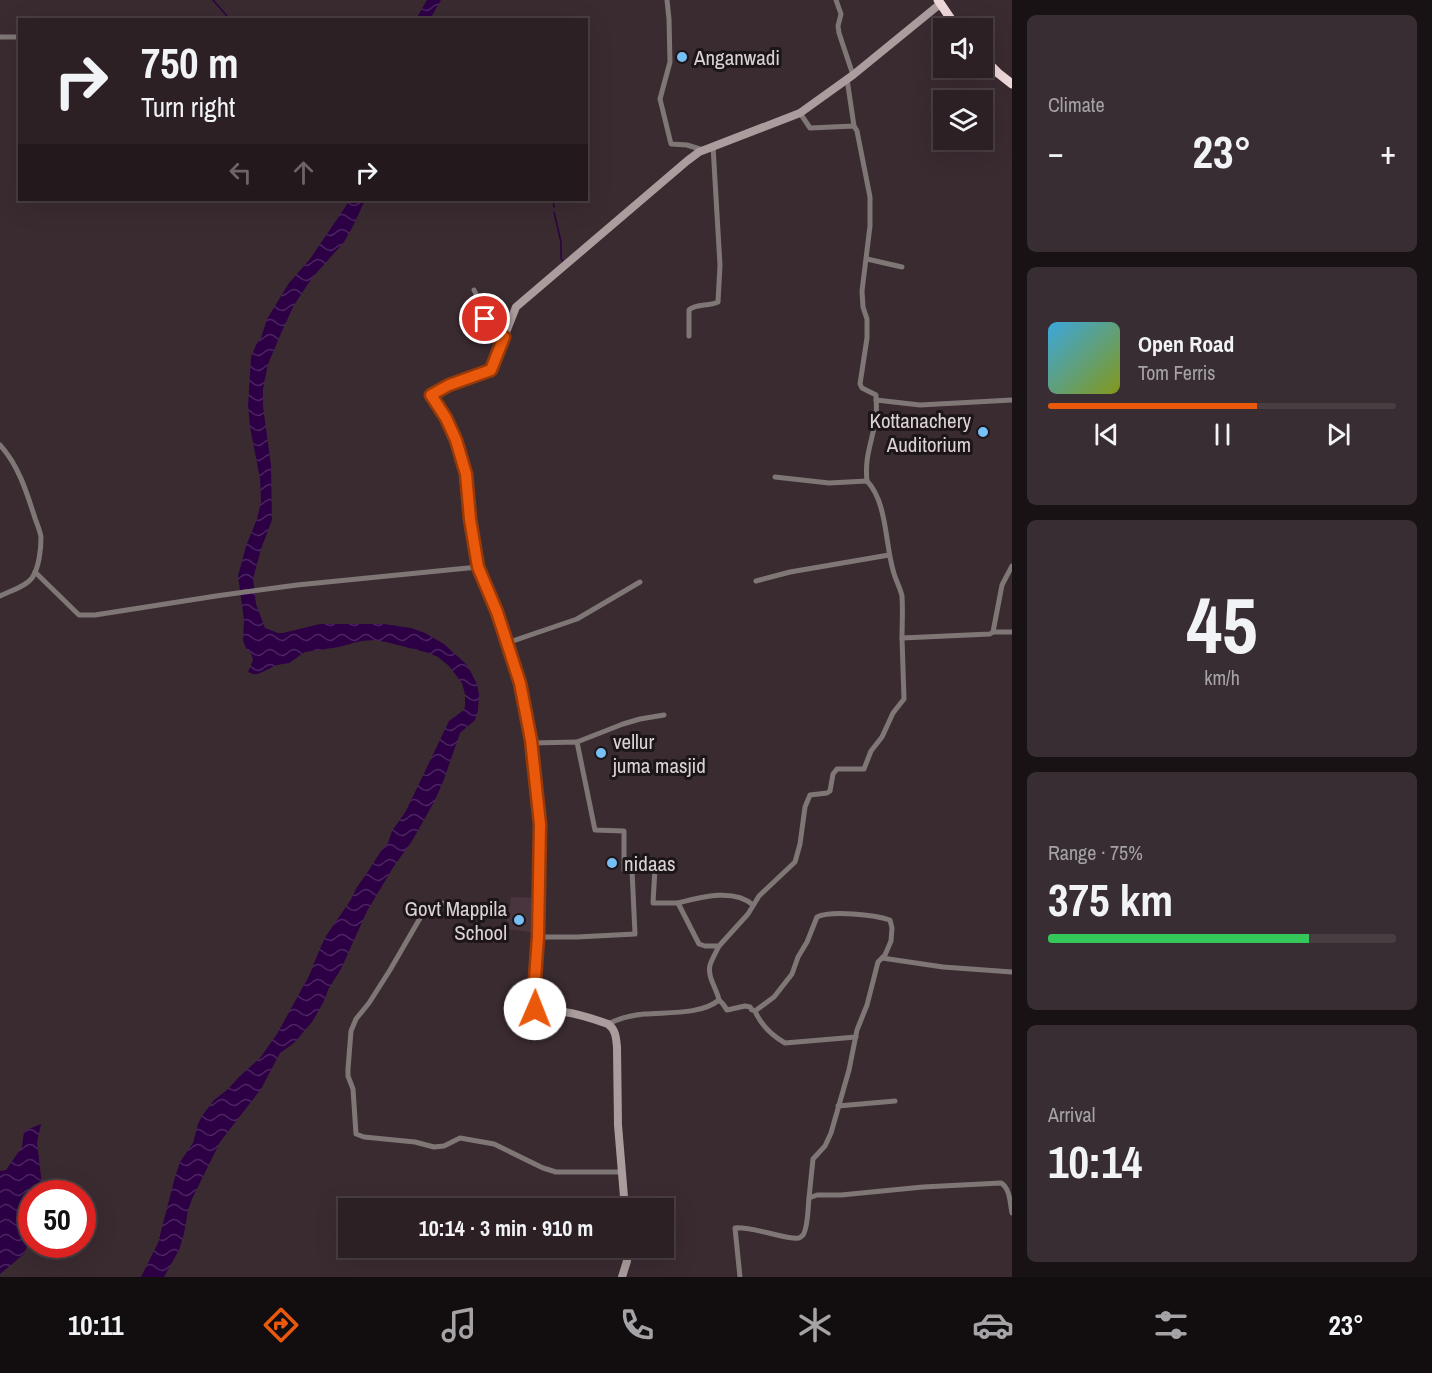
<!DOCTYPE html>
<html lang="en">
<head>
<meta charset="utf-8">
<style>
  body { margin:0; font-family:"Archivo Narrow",sans-serif; background:#382d32; color:#f1f3f6; height:100vh; display:flex; flex-direction:column; font-size:22px; white-space:nowrap }
  * { box-sizing:border-box; margin:0 }
  p { font-size:20px; color:#a6a3a7 }
  .icon { flex:none; width:33px; height:33px; fill:none; stroke:currentColor; stroke-width:2; stroke-linecap:round; stroke-linejoin:round }
  .map { position:relative; flex:1; overflow:hidden }
  .sheet { display:flex; flex-direction:column; gap:15px; padding:15px; background:#181214; width:420px }
  .sheet>* { flex:none }
  .top-card { position:absolute; left:18px; top:18px; width:570px; height:183px; border-radius:0px; box-shadow:0 6px 24px #0002,0 0 0 2px #483e42; background:#2c2025; color:#f1f3f6; overflow:hidden }
  .buttons { position:absolute; left:933px; top:18px; display:grid; gap:12px }
  .buttons a { display:grid; place-items:center; width:60px; height:60px; border-radius:0px; background:#2c2025; box-shadow:0 6px 24px #0002,0 0 0 2px #483e42; font-size:30px }
  .speed { position:absolute; left:18px; top:1180px; display:flex; gap:12px; font-size:30px; font-weight:700; text-align:center }
  .speed>* { display:grid; place-content:center; width:78px; height:78px; border-radius:50%; background:#2c2025; box-shadow:0 6px 24px #0002,0 0 0 2px #483e42; line-height:1 }
  .speed .limit { border:9px solid #d22; background:#fff; color:#111 }
  .pin { position:absolute; display:grid; place-items:center; width:51px; height:51px; color:#fff; margin:-26px; border:3px solid #fff; border-radius:50%; box-shadow:0 2px 6px #0007 }
  .me { position:absolute; width:66px; margin:-33px; rotate:1deg; stroke-linejoin:round; filter:drop-shadow(0 0 4px #0008) }
  .turn { display:flex; align-items:center; gap:21px; height:126px; padding:0 24px; font-size:27px }
  .turn .icon { width:78px; height:78px; stroke-width:2.5 }
  .turn b { display:block; font-size:42px; line-height:51px }
  .lanes { display:flex; align-items:center; height:57px; padding:0 24px; background:#0003; justify-content:center; gap:30px; direction:ltr }
  .lanes .off { opacity:.35 }
  .big { font-size:45px; font-weight:700; line-height:1.1 }
  .sheet .card { flex:1; display:flex; flex-direction:column; justify-content:center; gap:9px; min-width:0; padding:0 21px; border-radius:9px; background:#382d32 }
  .sheet .dial { align-items:center; gap:0 }
  .dial b { font-size:78px; line-height:1 }
  .song { display:flex; align-items:center; gap:18px }
  .cover { width:72px; height:72px; border-radius:9px; background:linear-gradient(135deg,hsl(200 70% 55%),hsl(70 70% 35%)) }
  .played { height:6px; border-radius:3px; background:linear-gradient(90deg,#ea580c 60%,#483e42 60%) }
  .keys { display:flex; justify-content:space-around; direction:ltr }
  .heat { display:flex; justify-content:space-between; align-items:center; font-size:33px; direction:ltr }
  .charge { height:9px; border-radius:4px; background:linear-gradient(90deg,#34c759 75%,#483e42 0) }
  .trip { position:absolute; left:338px; top:1198px; width:336px; height:60px; border-radius:0px; background:#2c2025; box-shadow:0 6px 24px #0002,0 0 0 2px #483e42; font-weight:700; line-height:60px; text-align:center }
  .tabs { display:flex; height:96px; justify-content:space-around; align-items:center; background:#120d0f; color:#a6a3a7 }
  .tabs .icon { width:42px; height:42px }
  .tabs .active { color:#ea580c }
  .tabs b { font-size:27px; color:#f1f3f6 }
  main { display:flex; flex:1; min-height:0 }
  .map>svg:first-child { display:block }
</style>
</head>
<body>
<main>
<div class="map">
<svg width="1012" height="1277" viewBox="0 0 1012 1277">
  <defs>
    <pattern id="water-waves" width="16" height="10" patternUnits="userSpaceOnUse" patternTransform="scale(1.5)"><rect width="16" height="10" fill="#2d0046"/><path d="M0 5q4-4 8 0t8 0" fill="none" stroke="#4b2460"/></pattern>
  </defs>
  <rect width="100%" height="100%" fill="#3a2b31"/>
  <polygon fill="#49353d" points="511,897 534,898 531,932 505,929 507,926 506,914 510,906"/>
  <g fill="url(#water-waves)">
    <polygon points="427,0 441,0 430,19 416,19"/>
    <polygon points="350,200 365,200 354,224 344,242 312,278 294,305 282,331 268,364 263,389 263,406 271,465 272,520 261,549 253,579 256,604 265,628 278,633 283,633 320,624 384,624 411,628 425,633 444,644 467,665 477,684 479,694 478,710 475,720 460,733 443,782 434,802 412,841 394,866 367,911 341,969 329,988 323,1003 312,1022 294,1043 280,1053 261,1089 220,1142 192,1199 188,1210 184,1234 179,1250 164,1277 141,1277 158,1243 175,1177 180,1162 193,1143 198,1124 202,1116 214,1100 227,1090 239,1077 260,1058 277,1034 309,976 319,951 326,936 350,901 357,887 365,876 381,851 388,843 392,831 406,811 449,721 464,710 465,705 465,694 462,683 449,666 438,657 429,653 386,642 374,640 361,641 339,647 305,652 289,663 277,665 258,674 253,674 248,672 253,660 251,653 247,650 243,641 244,620 238,576 246,546 257,519 261,502 260,479 250,427 248,406 251,357 256,345 261,338 267,319 289,283 310,259"/>
    <polygon points="41,1124 37,1142 43,1194 32,1194 31,1237 24,1254 0,1274 0,1171 6,1170 22,1147 24,1131"/>
  </g>
  <g fill="none" stroke-linecap="round" stroke-linejoin="round">
    <g stroke="#2d0046" stroke-width="1.5">
      <polyline points="213,0 227,16 232,20"/>
      <polyline points="553,200 554,207"/>
      <polyline points="554,212 561,242 561,258 563,262"/>
    </g>
    <g stroke="#7f7676" stroke-width="5">
      <polyline points="667,0 669,19 670,62 660,99 671,144 687,145 703,150"/>
      <polyline points="836,0 841,14 838,26 839,33 853,75"/>
      <polyline points="0,37 20,37"/>
      <polyline points="847,79 854,126"/>
      <path d="M800,113L810,128L854,126L857,131L870,197V226L862,291L863,307L867,319V338L860,384L862,388L876,395C876,401 877,408 876,414C874,439 864,454 867,481"/>
      <polyline points="867,259 902,267"/>
      <polyline points="474,290 484,310 484,334 504,337"/>
      <path d="M689,336V310C697,303 708,307 718,302L720,265L713,146"/>
      <polyline points="876,400 920,405 1012,400"/>
      <path d="M0,445C18,465 26,490 34,515C36,522 40,530 41,537C41,549 39,568 32,578C25,587 10,591 0,596"/>
      <path d="M775,477L829,483L867,481C887,502 885,542 893,570C895,579 900,587 902,596C903,610 902,625 902,638L990,634L993,632L1002,585L1012,566"/>
      <polyline points="35,572 79,615 95,615 216,596 297,585 478,567"/>
      <polyline points="756,581 790,572 889,555"/>
      <polyline points="993,632 1012,632"/>
      <polyline points="507,643 577,619 640,582"/>
      <polyline points="577,742 623,724 640,719 664,715"/>
      <path d="M532,743L577,742L595,830L624,831V870L655,868L653,903H678L699,944L705,946H719C716,952 712,959 710,965C707,977 717,989 719,1000C701,1015 667,1012 645,1014C632,1015 620,1018 608,1024"/>
      <path d="M678,903C701,897 734,888 753,905"/>
      <polyline points="504,905 470,906 442,903 429,906 423,913 390,970 369,1003 356,1019 351,1031 348,1069 348,1076 353,1089 356,1134 364,1137 415,1142 434,1147 444,1146 460,1138 494,1144 543,1168 556,1172 623,1172"/>
      <polyline points="538,937 577,937 635,934 632,870"/>
      <polyline points="719,946 748,914 759,896 795,862 800,844 805,807 810,795 827,793 830,791 833,774 837,769 864,769 871,751 882,737 893,713 904,699 902,638"/>
      <polyline points="882,958 943,967 1012,972"/>
      <path d="M719,1000L723,1004L727,1010L745,1006L750,1007L752,1010L755,1011L774,997L792,974L798,957L807,942L817,917C831,910 875,915 890,920L892,928L891,941L885,955L878,962L867,1005L857,1030L849,1070L831,1133L825,1146L813,1159L809,1198"/>
      <path d="M755,1011C761,1025 771,1035 785,1043L856,1037"/>
      <polyline points="838,1106 895,1101"/>
      <path d="M740,1277L735,1228C751,1226 791,1241 799,1238C801,1237 802,1236 803,1235C808,1228 808,1207 809,1198L817,1195H841L923,1187L1001,1183C1010,1188 1010,1203 1012,1213"/>
    </g>
    <g stroke="#ab9d9e" stroke-width="8">
      <path d="M625,1209L618,1125L617,1047C616,1038 616,1030 608,1024C594,1019 579,1014 564,1012C554,1011 545,1013 535,1009L533,1006L538,937L540,824L531,740L520,683L497,612L478,567L470,519L466,474L456,440L446,418L431,395L449,385L491,370L516,307L687,161L699,152L800,113L853,75L940,4"/>
      <polyline points="622,1277 627,1261 627,1248"/>
    </g>
    <g stroke="#edd7d8" stroke-width="9">
      <polyline points="938,0 957,28"/>
      <polyline points="982,57 998,73 1012,84"/>
    </g>
  </g>
  <g fill="none" stroke-linecap="round" stroke-linejoin="round">
    <g stroke="#983908" stroke-width="15">
      <polyline id="route" points="485,319 484,334 504,337 491,370 449,385 431,395 446,418 456,440 466,474 470,519 478,567 497,612 520,683 531,740 540,824 538,937 533,1006 535,1009"/>
    </g>
    <use href="#route" stroke="#ea580c" stroke-width="10"/>
  </g>
  <g fill="#77c0f7" stroke="#1c1618" stroke-width="2">
    <circle cx="682" cy="57" r="6"/>
    <circle cx="983" cy="432" r="6"/>
    <circle cx="601" cy="753" r="6"/>
    <circle cx="612" cy="863" r="6"/>
    <circle cx="519" cy="920" r="6"/>
  </g>
  <g text-anchor="middle" dominant-baseline="central" stroke-width="6" stroke-linejoin="round" paint-order="stroke">
    <g font-size="21" fill="#dcd2d6" stroke="#1c1618" text-anchor="start">
      <text x="694" y="57">Anganwadi</text>
      <text x="971" y="420" text-anchor="end">Kottanachery<tspan x="971" dy="24">Auditorium</tspan></text>
      <text x="613" y="741">vellur<tspan x="613" dy="24">juma masjid</tspan></text>
      <text x="624" y="863">nidaas</text>
      <text x="507" y="908" text-anchor="end">Govt Mappila<tspan x="507" dy="24">School</tspan></text>
    </g>
  </g>
</svg>
<div class="buttons">
<a><svg class="icon" aria-label="sound" viewBox="0 0 24 24"><path d="M4 9h4l5-4v14l-5-4H4zM17 9q2 3 0 6"/></svg></a>
<a><svg class="icon" aria-label="layers" viewBox="0 0 24 24"><path d="M12 4l9 5-9 5-9-5zM3 14l9 5 9-5"/></svg></a>
</div>
<div class="speed"><div class="limit">50</div></div>
<div class="pin" style="left:485px;top:319px;background:#d93025"><svg class="icon" aria-label="arrive" viewBox="0 0 24 24"><path d="M6 21V4h12l-3 4 3 4H6"/></svg></div>
<svg class="me" style="left:535px;top:1009px" viewBox="-20 -20 40 40"><circle r="19" fill="#fff"/><path d="M0-13L10 11 0 6-10 11z" fill="#ea580c"/></svg>
<div class="trip">10:14 · 3 min · 910 m</div>
<div class="top-card">
<div class="turn"><svg class="icon" aria-label="right" viewBox="0 0 24 24"><path d="M7 20v-9h11M14 6l5 5-5 5"/></svg><div><b>750 m</b>Turn right</div></div>
<div class="lanes"><svg class="icon off" aria-label="left" viewBox="0 0 24 24"><path d="M17 20v-9H6M10 6l-5 5 5 5"/></svg><svg class="icon off" aria-label="ahead" viewBox="0 0 24 24"><path d="M12 20V5M6 11l6-6 6 6"/></svg><svg class="icon" aria-label="right" viewBox="0 0 24 24"><path d="M7 20v-9h11M14 6l5 5-5 5"/></svg></div>
</div>
</div>
<section class="sheet">
<div class="card"><p>Climate</p>
<div class="heat"><a>−</a><b class="big">23°</b><a>+</a></div>
</div>
<div class="card">
<div class="song"><i class="cover"></i><div><b>Open Road</b><p>Tom Ferris</p></div></div>
<div class="played"></div>
<div class="keys"><svg class="icon" aria-label="previous" viewBox="0 0 24 24"><path d="M18 5L8 12l10 7zM5 5v14"/></svg><svg class="icon" aria-label="pause" viewBox="0 0 24 24"><path d="M8 5v14M16 5v14"/></svg><svg class="icon" aria-label="next" viewBox="0 0 24 24"><path d="M6 5l10 7-10 7zM19 5v14"/></svg></div>
</div>
<div class="card dial"><b>45</b><p>km/h</p></div>
<div class="card"><p>Range · 75%</p><b class="big">375 km</b><div class="charge"></div></div>
<div class="card"><p>Arrival</p><b class="big">10:14</b></div>
</section>
</main>
<nav class="tabs">
<b>10:11</b>
<svg class="icon active" aria-label="directions" viewBox="0 0 24 24"><path d="M12 3l9 9-9 9-9-9zM9 14v-3h6M13 9l2 2-2 2"/></svg>
<svg class="icon" aria-label="music" viewBox="0 0 24 24"><path d="M9 18V5l10-2v13"/><circle cx="6" cy="18" r="3"/><circle cx="16" cy="16" r="3"/></svg>
<svg class="icon" aria-label="phone" viewBox="0 0 24 24"><path d="M5 4h4l2 5-3 2q2 4 5 5l2-3 5 2v4C11 20 4 13 5 4z"/></svg>
<svg class="icon" aria-label="climate" viewBox="0 0 24 24"><path d="M12 3v18M4 7l16 10M4 17L20 7"/></svg>
<svg class="icon" aria-label="car" viewBox="0 0 24 24"><path d="M5 17H2v-5l4-1 3-4h7l3 4 3 1v5h-3M9 17h6M6 11h13"/><circle cx="7" cy="17" r="2"/><circle cx="17" cy="17" r="2"/></svg>
<svg class="icon" aria-label="filters" viewBox="0 0 24 24"><path d="M4 7h16M4 17h16"/><circle cx="9" cy="7" r="2"/><circle cx="15" cy="17" r="2"/></svg>
<b>23°</b>
</nav>
</body>
</html>
